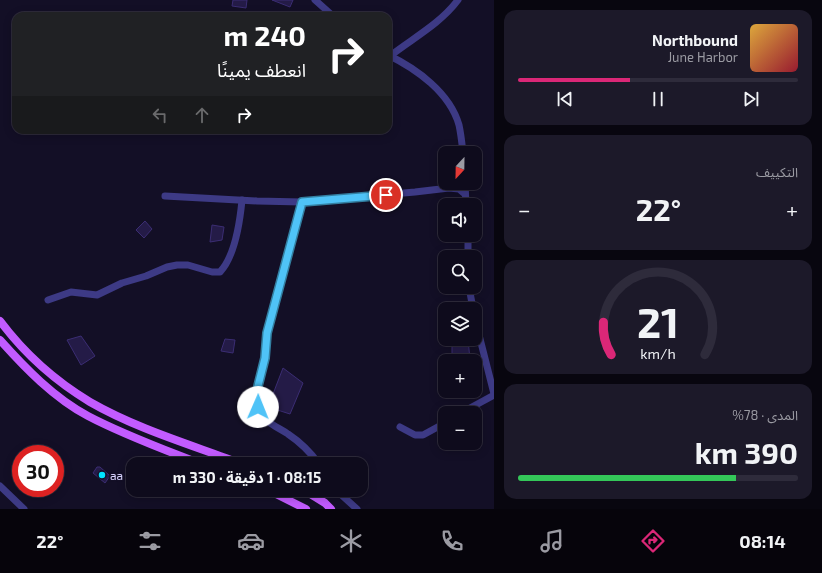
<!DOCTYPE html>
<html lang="ar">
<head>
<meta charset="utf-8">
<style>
  body { margin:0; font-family:"Exo 2","Noto Sans Arabic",sans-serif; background:#1c1929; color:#f1f3f6; direction:rtl; height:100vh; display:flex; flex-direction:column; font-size:15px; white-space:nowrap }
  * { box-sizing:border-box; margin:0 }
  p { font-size:13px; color:#9b9ba3 }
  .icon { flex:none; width:22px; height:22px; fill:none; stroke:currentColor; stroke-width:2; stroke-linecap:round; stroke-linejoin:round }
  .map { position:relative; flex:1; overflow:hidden; direction:ltr }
  .sheet { display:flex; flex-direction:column; gap:10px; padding:10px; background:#08060f; width:328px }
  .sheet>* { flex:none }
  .top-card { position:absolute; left:12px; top:12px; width:380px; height:122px; border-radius:12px; box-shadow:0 2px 10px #0003,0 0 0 1px #2e2b3b; direction:rtl; background:#202124; color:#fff; overflow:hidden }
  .needle { width:26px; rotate:202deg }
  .fabs { position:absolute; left:438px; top:146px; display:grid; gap:8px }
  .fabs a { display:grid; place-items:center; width:44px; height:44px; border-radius:8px; background:#0e0b1c; box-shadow:0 2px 10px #0003,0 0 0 1px #2e2b3b; font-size:20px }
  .speed { position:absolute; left:12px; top:445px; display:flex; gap:8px; font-size:20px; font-weight:700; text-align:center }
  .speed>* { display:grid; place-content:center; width:52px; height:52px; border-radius:50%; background:#0e0b1c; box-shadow:0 2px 10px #0003,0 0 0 1px #2e2b3b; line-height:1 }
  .speed .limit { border:6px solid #d22; background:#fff; color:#111 }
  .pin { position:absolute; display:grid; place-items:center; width:34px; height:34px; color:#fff; margin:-17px; border:2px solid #fff; border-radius:50%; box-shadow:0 1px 4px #0007 }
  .me { position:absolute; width:44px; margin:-22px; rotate:1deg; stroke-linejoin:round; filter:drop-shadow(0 0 3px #0008) }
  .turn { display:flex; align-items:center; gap:14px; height:84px; padding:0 20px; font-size:18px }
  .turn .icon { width:52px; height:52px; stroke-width:2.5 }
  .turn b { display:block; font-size:28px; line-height:34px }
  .lanes { display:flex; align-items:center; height:38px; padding:0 20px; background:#0003; justify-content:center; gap:20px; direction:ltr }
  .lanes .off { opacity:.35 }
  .big { font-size:30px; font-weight:700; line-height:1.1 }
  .sheet .card { flex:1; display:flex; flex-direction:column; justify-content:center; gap:6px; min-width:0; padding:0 14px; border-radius:12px; background:#1c1929 }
  .sheet .dial { align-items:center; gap:0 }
  .dial svg { height:104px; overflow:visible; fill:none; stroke:#2e2b3b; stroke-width:7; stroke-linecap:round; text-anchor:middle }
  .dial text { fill:#f1f3f6; stroke:none }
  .song { display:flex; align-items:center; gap:12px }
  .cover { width:48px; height:48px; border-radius:6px; background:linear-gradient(135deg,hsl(40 70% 55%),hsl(350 70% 35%)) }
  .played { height:4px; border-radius:2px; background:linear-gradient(90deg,#db2777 40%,#2e2b3b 40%) }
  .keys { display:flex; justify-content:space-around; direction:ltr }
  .heat { display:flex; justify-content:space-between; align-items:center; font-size:22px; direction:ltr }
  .charge { height:6px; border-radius:3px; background:linear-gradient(90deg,#34c759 78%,#2e2b3b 0) }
  .trip { position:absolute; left:126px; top:457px; width:242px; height:40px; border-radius:12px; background:#0e0b1c; box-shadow:0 2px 10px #0003,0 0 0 1px #2e2b3b; font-weight:700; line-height:40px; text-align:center; direction:rtl }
  .dock { display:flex; height:64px; justify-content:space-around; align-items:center; background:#06040b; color:#9b9ba3 }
  .dock .icon { width:28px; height:28px }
  .dock .selected { color:#db2777 }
  .dock b { font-size:18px; color:#f1f3f6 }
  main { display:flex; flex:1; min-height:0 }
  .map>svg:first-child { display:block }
</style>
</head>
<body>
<main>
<section class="sheet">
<div class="card">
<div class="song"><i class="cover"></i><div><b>Northbound</b><p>June Harbor</p></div></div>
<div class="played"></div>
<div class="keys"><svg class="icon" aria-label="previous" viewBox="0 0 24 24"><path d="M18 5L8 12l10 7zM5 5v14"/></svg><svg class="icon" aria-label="pause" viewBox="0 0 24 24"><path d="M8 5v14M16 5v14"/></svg><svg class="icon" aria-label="next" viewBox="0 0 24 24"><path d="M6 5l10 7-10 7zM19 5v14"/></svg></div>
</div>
<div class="card"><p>التكييف</p>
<div class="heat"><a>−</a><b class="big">22°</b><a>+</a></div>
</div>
<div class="card dial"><svg viewBox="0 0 100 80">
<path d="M14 69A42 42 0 1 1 86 69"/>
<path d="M14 69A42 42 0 0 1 8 44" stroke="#db2777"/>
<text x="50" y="56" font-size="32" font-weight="700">21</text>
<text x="50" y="72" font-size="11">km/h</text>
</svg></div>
<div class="card"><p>المدى · 78%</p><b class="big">390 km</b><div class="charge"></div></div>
</section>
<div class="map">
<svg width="494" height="509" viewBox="0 0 494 509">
  <rect width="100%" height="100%" fill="#130f26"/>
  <g fill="#241b47" stroke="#3b2d73">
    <polygon points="233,0 247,0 246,8 232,6"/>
    <polygon points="272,0 293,0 290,7"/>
    <polygon points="145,221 152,229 144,238 136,230"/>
    <polygon points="212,225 224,227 222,240 210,242"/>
    <polygon points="81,336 95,356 81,365 67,340"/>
    <polygon points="225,339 235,340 233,353 221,351"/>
    <polygon points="468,340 470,359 452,357 452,342"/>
    <polygon points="283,368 303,383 290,414 268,407"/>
    <polygon points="97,467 100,467 110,476 105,483 93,473"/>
  </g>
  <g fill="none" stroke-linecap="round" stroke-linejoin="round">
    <g stroke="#3d3a85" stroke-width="7">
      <polyline points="315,0 333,16"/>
      <path d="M388,55C417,69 450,93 459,125C461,134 462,144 463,153"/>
      <path d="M390,56C413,38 440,24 458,0"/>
      <polyline points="465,183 466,205"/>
      <polyline points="165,196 257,201 302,202 415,192 449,188 459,189 465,194"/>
      <path d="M302,202C291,245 276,288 268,332C266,341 267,350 265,359C262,376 250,396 260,412C267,424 278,427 288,434C300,442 311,453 319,464"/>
      <polyline points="468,235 468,257"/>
      <polyline points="469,287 473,309"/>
      <path d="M48,300L71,292L97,295L122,283L146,276L167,267L177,265H188L212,272H220C235,256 240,221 242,200"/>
      <polyline points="475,319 494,394"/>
      <polyline points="461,413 494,395"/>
      <polyline points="400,427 415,435 423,435 445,423"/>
      <polyline points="0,486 24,509"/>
      <polyline points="336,490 357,509"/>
    </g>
    <g stroke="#c25bff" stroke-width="8">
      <path d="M0,321C24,353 55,381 90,402C137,429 192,445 242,464"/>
      <path d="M0,340C25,368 54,398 88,416C124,435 163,449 201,464"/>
      <polyline points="268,490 306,509"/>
      <polyline points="304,490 325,503 331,509"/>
    </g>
  </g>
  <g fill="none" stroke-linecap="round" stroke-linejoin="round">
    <g stroke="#337fa1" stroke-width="10">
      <polyline id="route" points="258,407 256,394 265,358 267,333 302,202 386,195"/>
    </g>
    <use href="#route" stroke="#4fc3f7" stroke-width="7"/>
  </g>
  <circle fill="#00e5ff" stroke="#130f26" stroke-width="1.5" cx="102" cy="475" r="4"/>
  <g text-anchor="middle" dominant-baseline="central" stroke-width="4" stroke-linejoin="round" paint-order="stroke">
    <g font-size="12" fill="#d9d4ff" stroke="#130f26" text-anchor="start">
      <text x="110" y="475">aa</text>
    </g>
  </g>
</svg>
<div class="fabs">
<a><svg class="needle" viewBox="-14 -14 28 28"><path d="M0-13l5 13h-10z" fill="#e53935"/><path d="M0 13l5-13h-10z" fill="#9b9ba3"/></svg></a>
<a><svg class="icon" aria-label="sound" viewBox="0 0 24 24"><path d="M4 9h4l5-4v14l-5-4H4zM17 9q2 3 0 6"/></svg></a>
<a><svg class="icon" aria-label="search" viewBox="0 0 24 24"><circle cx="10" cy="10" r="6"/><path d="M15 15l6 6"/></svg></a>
<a><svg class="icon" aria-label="layers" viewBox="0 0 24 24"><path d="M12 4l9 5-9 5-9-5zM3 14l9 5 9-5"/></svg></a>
<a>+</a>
<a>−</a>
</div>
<div class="speed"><div class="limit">30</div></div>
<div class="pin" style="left:386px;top:195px;background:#d93025"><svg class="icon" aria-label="arrive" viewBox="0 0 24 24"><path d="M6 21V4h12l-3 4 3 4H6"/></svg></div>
<svg class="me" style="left:258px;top:407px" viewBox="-20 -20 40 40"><circle r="19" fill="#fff"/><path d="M0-13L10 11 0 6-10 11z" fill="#4fc3f7"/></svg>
<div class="trip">08:15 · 1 دقيقة · 330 m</div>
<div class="top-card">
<div class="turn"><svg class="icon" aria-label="right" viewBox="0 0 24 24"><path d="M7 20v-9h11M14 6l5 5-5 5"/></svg><div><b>240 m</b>انعطف يمينًا</div></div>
<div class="lanes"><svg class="icon off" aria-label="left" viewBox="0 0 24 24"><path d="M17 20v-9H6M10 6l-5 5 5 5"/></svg><svg class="icon off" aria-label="ahead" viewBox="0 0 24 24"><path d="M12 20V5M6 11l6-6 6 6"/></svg><svg class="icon" aria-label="right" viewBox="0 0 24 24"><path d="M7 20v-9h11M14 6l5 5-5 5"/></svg></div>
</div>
</div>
</main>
<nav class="dock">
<b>08:14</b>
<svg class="icon selected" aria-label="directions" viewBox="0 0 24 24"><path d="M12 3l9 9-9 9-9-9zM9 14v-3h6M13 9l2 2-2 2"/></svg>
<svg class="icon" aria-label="music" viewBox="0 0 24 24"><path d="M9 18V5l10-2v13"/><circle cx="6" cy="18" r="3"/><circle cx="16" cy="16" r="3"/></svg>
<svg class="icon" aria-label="phone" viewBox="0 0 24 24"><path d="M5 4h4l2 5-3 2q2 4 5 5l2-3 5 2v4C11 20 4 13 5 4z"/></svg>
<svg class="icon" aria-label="climate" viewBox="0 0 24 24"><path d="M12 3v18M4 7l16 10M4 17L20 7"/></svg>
<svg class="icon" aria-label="car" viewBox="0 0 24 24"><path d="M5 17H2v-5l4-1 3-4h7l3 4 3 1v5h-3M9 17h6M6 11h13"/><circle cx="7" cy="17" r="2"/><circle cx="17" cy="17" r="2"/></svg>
<svg class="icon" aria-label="filters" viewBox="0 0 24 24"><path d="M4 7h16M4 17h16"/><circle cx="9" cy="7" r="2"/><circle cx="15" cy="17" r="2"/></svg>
<b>22°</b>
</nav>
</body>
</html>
